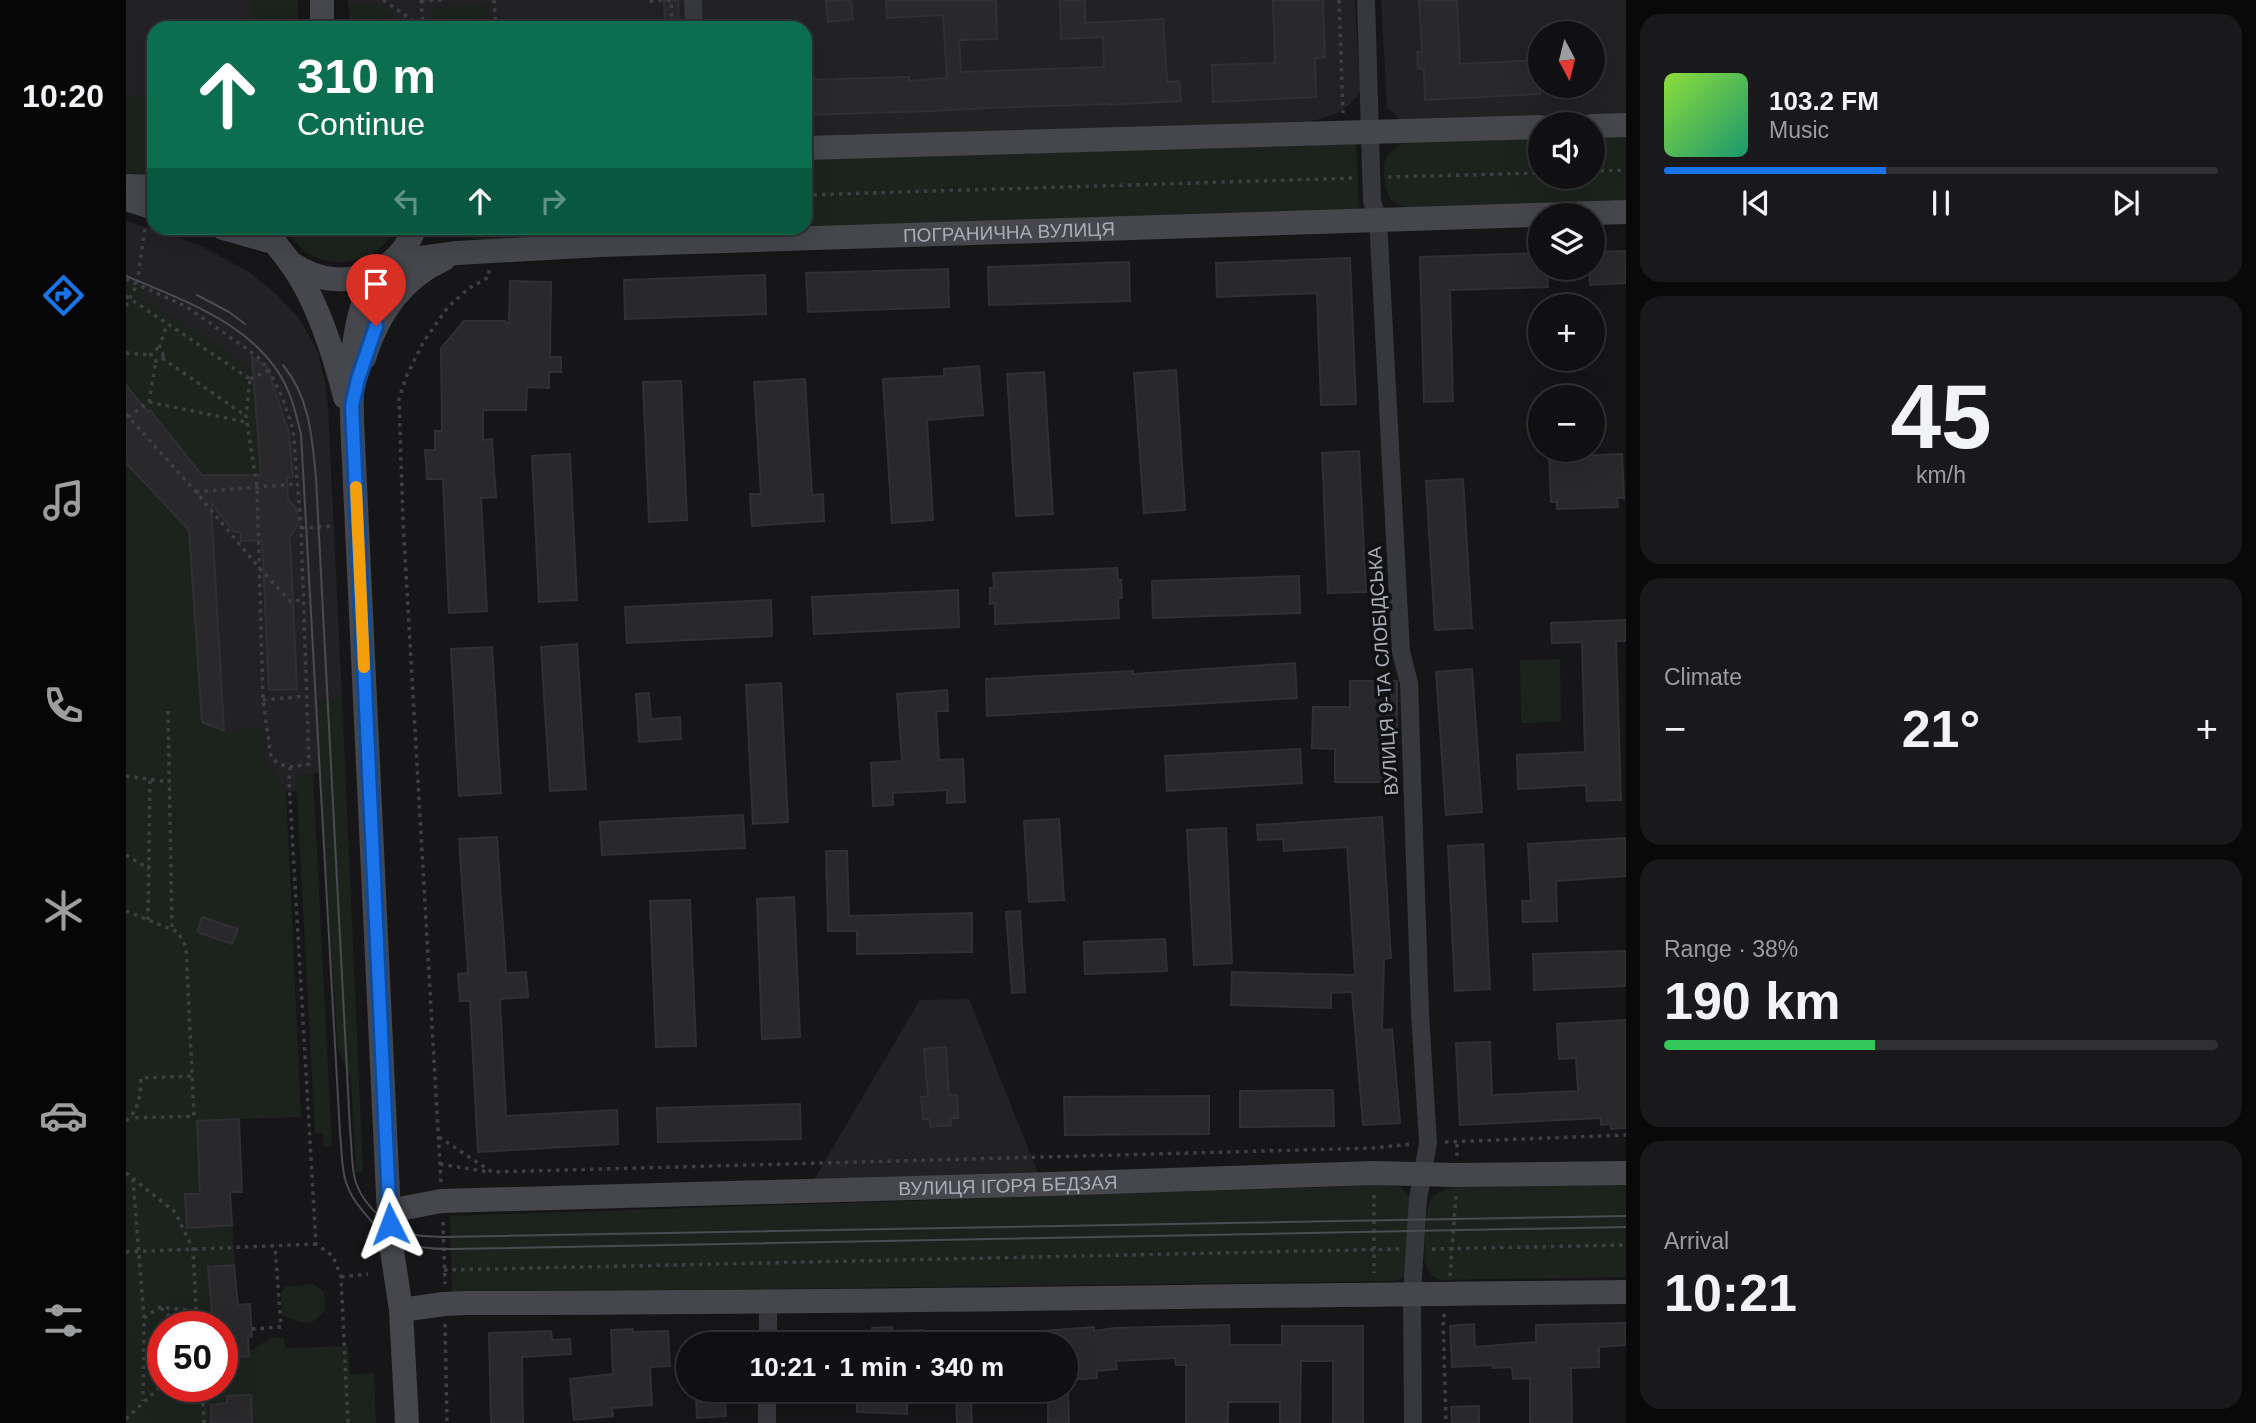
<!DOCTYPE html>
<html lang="en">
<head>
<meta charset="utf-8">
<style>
  body { margin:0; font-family:Helvetica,sans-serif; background:#19191b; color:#f1f3f6; height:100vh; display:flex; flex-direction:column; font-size:26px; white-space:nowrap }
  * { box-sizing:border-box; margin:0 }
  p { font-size:23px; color:#9c9d9f }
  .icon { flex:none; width:38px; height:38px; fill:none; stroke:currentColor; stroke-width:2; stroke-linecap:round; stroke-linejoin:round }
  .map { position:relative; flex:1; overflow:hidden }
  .details { display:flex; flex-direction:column; gap:14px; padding:14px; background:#09090a; width:630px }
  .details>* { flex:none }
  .top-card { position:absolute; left:21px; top:21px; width:665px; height:214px; border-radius:21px; box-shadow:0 7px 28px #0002,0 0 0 2px #303032; background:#0b6e4f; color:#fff; overflow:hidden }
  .needle { width:46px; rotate:173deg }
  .buttons { position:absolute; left:1402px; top:21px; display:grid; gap:14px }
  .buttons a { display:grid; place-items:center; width:77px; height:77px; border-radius:50%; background:#101012; box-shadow:0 7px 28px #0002,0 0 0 2px #303032; font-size:35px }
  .speed { position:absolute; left:21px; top:1311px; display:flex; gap:14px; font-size:35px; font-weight:700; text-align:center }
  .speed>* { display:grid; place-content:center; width:91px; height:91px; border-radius:50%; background:#101012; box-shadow:0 7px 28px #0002,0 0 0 2px #303032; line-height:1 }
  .speed .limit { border:10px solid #d22; background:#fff; color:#111 }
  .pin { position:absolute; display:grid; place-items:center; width:60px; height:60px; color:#fff; margin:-72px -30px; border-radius:50% 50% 50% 0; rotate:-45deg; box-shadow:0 0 7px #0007 }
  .pin .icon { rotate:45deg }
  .me { position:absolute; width:77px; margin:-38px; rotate:357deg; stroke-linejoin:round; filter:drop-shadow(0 0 5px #0008) }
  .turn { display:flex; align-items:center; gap:24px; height:147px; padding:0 35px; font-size:32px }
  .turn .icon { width:91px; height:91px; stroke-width:2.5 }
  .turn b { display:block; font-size:49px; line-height:60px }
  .lanes { display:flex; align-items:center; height:66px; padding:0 35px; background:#0003; justify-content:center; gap:35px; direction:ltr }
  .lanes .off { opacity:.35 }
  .big { font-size:52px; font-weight:600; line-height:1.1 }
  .details .widget { flex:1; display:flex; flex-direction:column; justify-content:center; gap:10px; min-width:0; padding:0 24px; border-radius:21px; background:#19191b }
  .details .dial { align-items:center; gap:0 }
  .dial b { font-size:91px; line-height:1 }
  .song { display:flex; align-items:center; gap:21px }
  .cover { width:84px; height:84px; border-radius:10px; background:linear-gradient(135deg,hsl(90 70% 55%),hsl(160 70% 35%)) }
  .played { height:7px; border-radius:4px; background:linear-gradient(90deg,#1a73e8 40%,#303032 40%) }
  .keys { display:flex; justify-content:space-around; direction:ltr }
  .heat { display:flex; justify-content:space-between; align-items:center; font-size:38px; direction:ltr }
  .charge { height:10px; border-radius:5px; background:linear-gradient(90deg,#34c759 38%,#303032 0) }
  .trip { position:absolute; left:550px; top:1332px; width:402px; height:70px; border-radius:35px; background:#101012; box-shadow:0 7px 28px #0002,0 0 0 2px #303032; font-weight:600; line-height:70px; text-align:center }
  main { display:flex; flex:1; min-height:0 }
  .tabs { display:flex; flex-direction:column; width:126px; justify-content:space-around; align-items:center; background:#060607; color:#9c9d9f }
  .tabs .icon { width:49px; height:49px }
  .tabs .current { color:#1a73e8 }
  .tabs b { font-size:32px; color:#f1f3f6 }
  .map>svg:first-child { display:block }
</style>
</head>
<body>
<main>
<nav class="tabs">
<b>10:20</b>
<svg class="icon current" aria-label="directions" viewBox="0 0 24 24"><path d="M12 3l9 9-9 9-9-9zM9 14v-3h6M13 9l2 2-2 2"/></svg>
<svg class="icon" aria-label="music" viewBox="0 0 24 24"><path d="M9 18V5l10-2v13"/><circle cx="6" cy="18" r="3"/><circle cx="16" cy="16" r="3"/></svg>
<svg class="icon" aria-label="phone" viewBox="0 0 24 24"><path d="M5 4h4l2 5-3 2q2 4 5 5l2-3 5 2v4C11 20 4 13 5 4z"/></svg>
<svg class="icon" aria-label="climate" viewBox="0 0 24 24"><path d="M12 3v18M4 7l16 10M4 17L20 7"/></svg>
<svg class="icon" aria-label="car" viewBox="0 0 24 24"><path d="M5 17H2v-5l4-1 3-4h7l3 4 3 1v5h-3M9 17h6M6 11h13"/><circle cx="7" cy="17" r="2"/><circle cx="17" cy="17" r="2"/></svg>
<svg class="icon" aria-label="filters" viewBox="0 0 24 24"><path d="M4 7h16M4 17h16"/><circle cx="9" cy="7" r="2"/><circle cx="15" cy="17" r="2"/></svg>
</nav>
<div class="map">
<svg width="1500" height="1423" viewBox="0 0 1500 1423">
  <rect width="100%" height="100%" fill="#161618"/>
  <g fill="#222225" fill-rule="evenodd">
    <polygon points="0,0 172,0 172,28 28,28 28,178 0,174"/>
    <polygon points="222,0 1229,0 1234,90 1231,96 1224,104 1210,114 1181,123 679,137 679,28 224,28"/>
    <path d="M1255,0H1500V115L1285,122L1274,119L1261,107ZM1414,33H1466V86H1414Z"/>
    <polygon points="0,221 71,244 122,271 150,294 173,318 192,352 199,382 202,406 216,698 189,700 193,773 171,776 171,792 160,791 140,761 139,728 98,731 76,722 0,463"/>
    <polygon points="843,999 913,1176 687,1181 794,1000"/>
  </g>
  <g fill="#1c231d" fill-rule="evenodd">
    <polygon points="125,0 172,0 172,28 127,28"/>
    <path d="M222,1C247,2 262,8 279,28H224Z"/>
    <polygon points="363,5 365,28 313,28 308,21 307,7"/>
    <polygon points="28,95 28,178 0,174 0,96"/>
    <path d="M1500,135V202L1281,208C1277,206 1269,204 1266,200C1262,197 1260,189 1259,184C1254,160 1261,148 1285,141L1414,137V177H1466L1467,136Z"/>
    <polygon points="1230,144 1233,209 353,240 335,236 325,228 679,228 679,159"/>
    <path d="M160,228H270C247,273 182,274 160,228Z"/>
    <polygon points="0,283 18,289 14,298 98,349 128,373 135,364 145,377 128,387 135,480 76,475 16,417 13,402 0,385"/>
    <path d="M0,463L63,530L76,722L98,731L139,728L140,761L160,791L175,1117L113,1119L116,1192L104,1193L112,1304H124L126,1337L122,1338L123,1351L147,1337L157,1338L160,1348L222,1346L224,1374L248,1373L250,1423H0ZM37,1326H96V1386H37Z"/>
    <polygon points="1434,659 1435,722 1395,723 1394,660"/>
    <polygon points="216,698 237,1171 230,1172 225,1079 212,1050 189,700"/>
    <polygon points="187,774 206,1146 198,1147 197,1133 189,1133 170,776"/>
    <path d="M1500,1182V1277L1315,1280C1309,1277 1302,1273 1300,1265C1298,1255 1299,1207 1305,1199C1311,1192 1322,1189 1330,1186Z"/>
    <polygon points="1262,1185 1275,1187 1288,1201 1281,1277 1268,1281 326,1293 324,1216"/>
    <path d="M187,1284L198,1292L199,1310C184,1329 177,1324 156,1315L155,1293L159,1287Z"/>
  </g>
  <g fill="#29292c" stroke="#303034" stroke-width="2">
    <polygon points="538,0 552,0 553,28 539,28"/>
    <polygon points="725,0 727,19 702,22 700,1"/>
    <polygon points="760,0 870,0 871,39 833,40 835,72 978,67 977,37 935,39 934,0 959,0 959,23 1037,19 1041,82 1053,81 1055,101 983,105 983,104 860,108 807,111 679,115 679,80 783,77 783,81 821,78 817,15 761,18"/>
    <polygon points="1147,0 1197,0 1199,57 1189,58 1190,97 1087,102 1086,65 1149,63"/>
    <polygon points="1293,0 1331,0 1334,64 1414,60 1414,94 1299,100 1298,68 1292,69 1291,52 1296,52"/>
    <polygon points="1500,251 1500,283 1464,285 1463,268 1466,268 1466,252"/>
    <polygon points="1414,253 1414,268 1421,268 1422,287 1324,290 1327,401 1298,402 1294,257"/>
    <polygon points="1224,258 1230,404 1195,405 1191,293 1091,297 1090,263"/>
    <polygon points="1003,262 1004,301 863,305 862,267"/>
    <polygon points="822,269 823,307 682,312 680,273"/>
    <polygon points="639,275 640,314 499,319 498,280"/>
    <polygon points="384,281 425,282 424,357 435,357 435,372 423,372 423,388 401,387 400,410 357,410 357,440 366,439 370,497 355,498 361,611 323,613 317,479 301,479 299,450 309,450 309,431 316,431 315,348 338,321 379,321 383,324"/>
    <polygon points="126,357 141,367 163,433 167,477 161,478 162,500 170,508 173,521 164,538 171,689 143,690 136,540 115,541 115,532 108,532 85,503 98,731 76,722 63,530 0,463 0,385 22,412 24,410 76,475 135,475"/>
    <polygon points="853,366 857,415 801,420 807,520 766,523 757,379 818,376 818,369"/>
    <polygon points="1050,370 1059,510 1018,513 1008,373"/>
    <polygon points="918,372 927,514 890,516 881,374"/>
    <polygon points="679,379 686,495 697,494 698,521 626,526 624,494 635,494 628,382"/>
    <polygon points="555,381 561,520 523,522 517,382"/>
    <polygon points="1233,451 1240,592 1202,593 1196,453"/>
    <polygon points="444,454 451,600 413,602 406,456"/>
    <polygon points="1496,454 1498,498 1491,498 1492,507 1431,509 1431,502 1425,502 1423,457"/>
    <polygon points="1337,479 1346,628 1309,630 1300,481"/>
    <polygon points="991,568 992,580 995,580 996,598 992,598 993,618 869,624 869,603 864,604 864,588 868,588 867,573"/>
    <polygon points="1173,576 1174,613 1027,618 1026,581"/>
    <polygon points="832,590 833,627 688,634 686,597"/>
    <polygon points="645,600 646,636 501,643 499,607"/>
    <polygon points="1500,620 1500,641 1490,641 1495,800 1461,801 1460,785 1392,789 1391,755 1459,752 1456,642 1426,643 1425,623"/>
    <polygon points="451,644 460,789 424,791 415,647"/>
    <polygon points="366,647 375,793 333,796 325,649"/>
    <polygon points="1169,663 1171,698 861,716 860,679 1007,671 1007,674"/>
    <polygon points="1346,669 1356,812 1320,815 1310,672"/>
    <polygon points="1224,681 1271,681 1271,782 1209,782 1209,749 1186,748 1187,707 1224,707"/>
    <polygon points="655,683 662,822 627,824 620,685"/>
    <polygon points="821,690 822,711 810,711 813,760 837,759 839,802 821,803 821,790 767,793 767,805 747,806 745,763 776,761 771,694"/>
    <polygon points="523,693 525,719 554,717 555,739 513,742 510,694"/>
    <polygon points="1174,749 1176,783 1041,791 1039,756"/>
    <polygon points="617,815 619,848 476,855 474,822"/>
    <polygon points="1256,817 1265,958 1258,959 1256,1030 1266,1029 1274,1123 1237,1125 1226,992 1205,993 1205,1008 1105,1005 1106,972 1229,975 1221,847 1158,851 1157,839 1132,840 1131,825"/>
    <polygon points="933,819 938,900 903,902 898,821"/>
    <polygon points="1100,828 1106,963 1068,965 1061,830"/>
    <polygon points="371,837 380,973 400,972 402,997 374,999 380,1116 491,1110 492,1144 352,1152 344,1001 334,1001 332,974 342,973 333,839"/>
    <polygon points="1500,838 1500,876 1430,881 1431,921 1397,922 1396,901 1405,901 1402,844"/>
    <polygon points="1357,844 1364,989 1329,991 1322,846"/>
    <polygon points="700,851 721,851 723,916 846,913 846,952 731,954 731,931 702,931"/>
    <polygon points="668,897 674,1037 636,1039 631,899"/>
    <polygon points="564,900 570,1046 530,1047 524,901"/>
    <polygon points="894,911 899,992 886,993 880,912"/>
    <polygon points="76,917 112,929 106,944 71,932"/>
    <polygon points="1039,939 1041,971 959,974 958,942"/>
    <polygon points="1500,951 1500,986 1408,990 1407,954"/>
    <polygon points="1500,1020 1500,1128 1485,1129 1484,1124 1475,1125 1475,1118 1334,1125 1330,1043 1364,1042 1366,1095 1452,1091 1450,1058 1433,1059 1431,1024"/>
    <polygon points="820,1047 823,1095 831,1095 832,1118 824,1118 825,1125 804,1127 803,1119 797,1119 795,1097 802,1096 798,1049"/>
    <polygon points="1207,1090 1208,1126 1114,1127 1114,1091"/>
    <polygon points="1083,1096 1083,1134 939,1135 938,1097"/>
    <polygon points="674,1104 675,1139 532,1142 531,1108"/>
    <polygon points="113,1119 116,1192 104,1192 106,1225 61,1228 59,1194 74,1194 71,1121"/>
    <polygon points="108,1265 112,1305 124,1304 126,1337 122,1337 123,1356 96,1358 96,1326 87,1326 82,1267"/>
    <polygon points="1499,1323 1500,1345 1473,1347 1473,1367 1445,1368 1446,1423 1404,1423 1404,1378 1387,1379 1386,1367 1367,1368 1367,1365 1326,1367 1324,1326 1348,1324 1349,1347 1410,1342 1410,1325"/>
    <polygon points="1103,1325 1104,1345 1156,1345 1156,1326 1237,1326 1237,1423 1207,1423 1207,1361 1175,1361 1174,1423 1154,1423 1154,1402 1102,1402 1102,1423 1060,1423 1060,1365 1050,1365 1049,1358 990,1361 991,1369 971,1371 971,1378 940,1380 940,1344 890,1344 890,1333 968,1327 968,1331 989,1328"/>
    <polygon points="766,1327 766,1331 797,1330 797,1344 747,1344 746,1328"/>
    <polygon points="507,1329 507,1332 542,1331 544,1366 524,1367 526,1405 486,1408 487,1416 448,1420 444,1379 487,1374 485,1330"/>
    <polygon points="425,1331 426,1340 444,1339 445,1354 396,1357 397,1423 365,1423 363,1333"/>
    <polygon points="830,1390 844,1390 846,1423 831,1423"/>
    <polygon points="922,1390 942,1390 943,1423 922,1423"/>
    <polygon points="731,1391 781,1393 781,1414 731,1412"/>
    <polygon points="125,1395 126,1423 85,1423 85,1405 101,1403 101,1396"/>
    <polygon points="599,1397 600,1416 571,1418 570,1399"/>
    <polygon points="1353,1406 1353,1423 1326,1423 1325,1407"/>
  </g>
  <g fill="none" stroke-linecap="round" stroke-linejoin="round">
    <g stroke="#3d3f44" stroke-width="3.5" stroke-dasharray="3.5 5" stroke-linecap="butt">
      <polyline points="257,0 297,27"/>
      <polyline points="295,0 297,26"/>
      <polyline points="368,0 370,28"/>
      <polyline points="1213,0 1217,113"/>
      <polyline points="295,1 317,0"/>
      <polyline points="524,1 545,0 546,28"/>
      <polyline points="1466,171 1500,170"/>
      <polyline points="1262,177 1414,173"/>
      <polyline points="679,195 1230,178"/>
      <polyline points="0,279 61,307 131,356 143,370 157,399 167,429 175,528 183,764 164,767 153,764 145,757 137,700 131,487 120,416 124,379"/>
      <polyline points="0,296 124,379"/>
      <polyline points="0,306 11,284 19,227"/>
      <polyline points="33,348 41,324"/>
      <circle cx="31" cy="355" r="6"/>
      <polyline points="0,353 26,355"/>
      <polyline points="36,358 120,416"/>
      <polyline points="124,379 143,370"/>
      <polyline points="23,402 120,422"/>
      <polyline points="0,414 70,492 135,570 164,601 178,600"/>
      <polyline points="2,417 23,402 30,360"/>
      <polyline points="70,492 170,484"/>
      <polyline points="175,528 208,526"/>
      <polyline points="137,700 180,696"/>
      <polyline points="42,711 46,929"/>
      <polyline points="164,767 163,781 190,1244 207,1256 215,1277 222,1423"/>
      <polyline points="0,776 43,782"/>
      <polyline points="0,855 23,869"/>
      <polyline points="0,911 52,932 60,947 68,1116 4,1118"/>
      <polyline points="22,920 24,780"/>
      <path d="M0,1121C14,1108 14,1096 15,1078L66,1076"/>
      <polyline points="313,1137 366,1172 1248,1148 1286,1144"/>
      <polyline points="1319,1142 1500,1135"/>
      <polyline points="1331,1156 1331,1141"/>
      <polyline points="314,1164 363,1172"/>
      <polyline points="0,1173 49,1212 67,1249 71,1326"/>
      <polyline points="7,1179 18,1318 17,1401"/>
      <polyline points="315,1182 277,521 273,399 280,377 298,341 322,307 343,288 363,277 363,270"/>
      <polyline points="1248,1195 1248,1273"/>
      <polyline points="317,1222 319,1284"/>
      <polyline points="1306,1249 1500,1245"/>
      <polyline points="0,1252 190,1244"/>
      <polyline points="318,1270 1274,1249"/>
      <polyline points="1324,1276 1330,1196"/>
      <polyline points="215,1277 242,1274"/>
      <polyline points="35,1308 44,1317 47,1326"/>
      <polyline points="1319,1314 1317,1318 1320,1423"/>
      <polyline points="18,1318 34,1307 70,1311"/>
      <polyline points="319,1324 321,1423"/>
      <polyline points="126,1329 155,1327 149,1246"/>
      <polyline points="76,1386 78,1423"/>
      <polyline points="0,1419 37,1384"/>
    </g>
    <g stroke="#37383d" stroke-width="18">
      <polyline points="567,0 568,28"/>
      <polyline points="1240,0 1246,201 1252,219 1275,652 1283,683 1294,1013 1302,1143 1292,1199 1286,1293 1287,1423"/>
      <polyline points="642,1344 642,1303"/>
      <polyline points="641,1423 641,1390"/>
    </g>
    <g stroke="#45474d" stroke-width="24">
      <polyline points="196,0 196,28"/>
      <polyline points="1466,126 1500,125"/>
      <polyline points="679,148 1414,127"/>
      <polyline points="0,186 28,187"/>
      <polyline points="0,199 28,208"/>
      <polyline points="97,228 147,242"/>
      <path d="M141,228C147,244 156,250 165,264C190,297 209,357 219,397"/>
      <path id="s1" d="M266,262L331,253L474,245L1500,212"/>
      <path d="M165,263C194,283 223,284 255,270"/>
      <path d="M238,358C251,315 276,278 318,259"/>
      <path id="s2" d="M263,1211L315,1201L894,1185L1248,1173L1330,1175L1500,1173"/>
      <path d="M275,1310L318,1304L341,1303C728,1303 1114,1295 1500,1292"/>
      <path d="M281,1423L275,1310L264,1237L229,485C227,427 217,341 244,287C253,269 265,265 276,251C282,244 285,236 289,228"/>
    </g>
    <g stroke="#4a4c52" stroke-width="2">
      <path d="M0,276C61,302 140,328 165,398C169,410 172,422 175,434L214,1134C216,1149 215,1168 220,1182C223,1192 230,1203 236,1210C262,1244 284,1249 325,1249L1500,1227"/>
      <polyline points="71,295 103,312 119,324"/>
      <path d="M157,365C184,398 186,437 190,478L224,1129C226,1146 225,1168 230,1183C239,1208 265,1230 290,1235C299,1237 308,1236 317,1237L1500,1216"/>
    </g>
  </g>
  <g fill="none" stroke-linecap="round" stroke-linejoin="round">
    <g stroke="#114b97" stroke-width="18">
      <polyline id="route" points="250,326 232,379 226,406 264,1224"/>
    </g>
    <use href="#route" stroke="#1a73e8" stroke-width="12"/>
    <polyline stroke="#f59e0b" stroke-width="12" points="230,487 238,667"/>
  </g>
  <g text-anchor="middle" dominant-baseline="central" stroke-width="7" stroke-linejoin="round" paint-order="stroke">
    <g font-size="19" fill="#a8adb8" stroke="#111113">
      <text stroke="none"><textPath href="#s1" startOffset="618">ПОГРАНИЧНА ВУЛИЦЯ</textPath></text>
      <text transform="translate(1257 671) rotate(-94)">ВУЛИЦЯ 9-ТА СЛОБІДСЬКА</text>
      <text stroke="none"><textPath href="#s2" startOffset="620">ВУЛИЦЯ ІГОРЯ БЕДЗАЯ</textPath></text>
    </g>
  </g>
</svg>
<div class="buttons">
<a><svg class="needle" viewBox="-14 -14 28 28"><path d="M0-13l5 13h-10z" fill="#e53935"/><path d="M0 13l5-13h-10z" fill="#9c9d9f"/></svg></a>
<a><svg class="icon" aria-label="sound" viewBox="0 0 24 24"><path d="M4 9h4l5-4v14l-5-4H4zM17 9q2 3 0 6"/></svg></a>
<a><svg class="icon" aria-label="layers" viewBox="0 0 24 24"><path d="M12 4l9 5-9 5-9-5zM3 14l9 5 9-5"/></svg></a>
<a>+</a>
<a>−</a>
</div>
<div class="speed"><div class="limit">50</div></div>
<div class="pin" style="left:250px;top:326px;background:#d93025"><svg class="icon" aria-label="arrive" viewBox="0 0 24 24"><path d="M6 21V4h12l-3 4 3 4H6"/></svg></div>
<svg class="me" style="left:264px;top:1224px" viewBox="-20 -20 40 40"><path d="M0-17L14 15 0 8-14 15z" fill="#1a73e8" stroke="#fff" stroke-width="4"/></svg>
<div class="trip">10:21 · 1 min · 340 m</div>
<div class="top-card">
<div class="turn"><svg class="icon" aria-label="ahead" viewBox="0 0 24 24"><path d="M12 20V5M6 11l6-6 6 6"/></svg><div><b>310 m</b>Continue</div></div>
<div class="lanes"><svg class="icon off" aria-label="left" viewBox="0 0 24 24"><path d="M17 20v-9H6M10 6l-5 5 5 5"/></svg><svg class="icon" aria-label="ahead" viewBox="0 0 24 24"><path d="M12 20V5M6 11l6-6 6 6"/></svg><svg class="icon off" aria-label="right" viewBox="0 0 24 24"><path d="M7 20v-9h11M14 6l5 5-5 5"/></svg></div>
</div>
</div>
<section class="details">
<div class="widget">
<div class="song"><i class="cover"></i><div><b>103.2 FM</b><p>Music</p></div></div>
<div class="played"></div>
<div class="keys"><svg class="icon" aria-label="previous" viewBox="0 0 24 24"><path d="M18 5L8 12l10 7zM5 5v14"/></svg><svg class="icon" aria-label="pause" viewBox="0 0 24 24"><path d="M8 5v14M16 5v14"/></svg><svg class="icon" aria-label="next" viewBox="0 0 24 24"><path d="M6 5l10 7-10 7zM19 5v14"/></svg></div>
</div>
<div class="widget dial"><b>45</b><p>km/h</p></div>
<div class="widget"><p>Climate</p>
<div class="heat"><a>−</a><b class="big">21°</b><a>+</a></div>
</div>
<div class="widget"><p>Range · 38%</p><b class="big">190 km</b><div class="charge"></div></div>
<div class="widget"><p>Arrival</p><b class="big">10:21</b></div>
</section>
</main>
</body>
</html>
